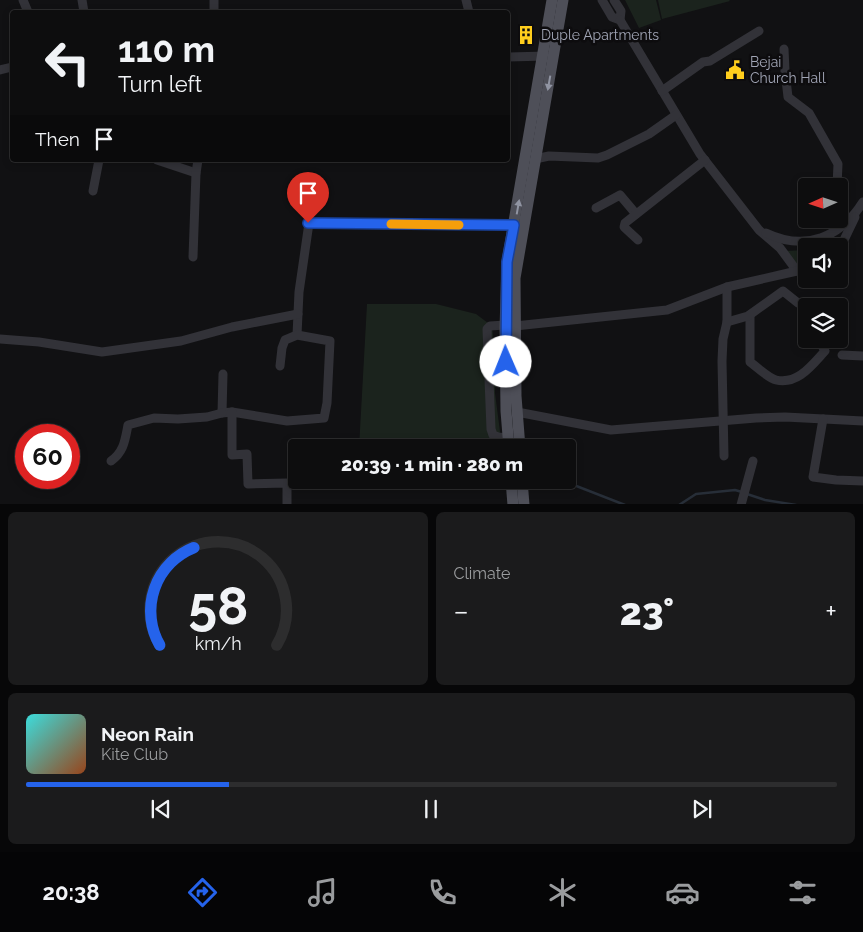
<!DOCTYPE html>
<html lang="en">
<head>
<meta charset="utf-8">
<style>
  body { margin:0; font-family:Raleway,sans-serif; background:#1b1b1c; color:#f1f3f6; height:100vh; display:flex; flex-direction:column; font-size:19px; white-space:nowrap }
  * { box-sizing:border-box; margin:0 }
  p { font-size:16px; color:#9a9c9e }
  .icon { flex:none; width:28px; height:28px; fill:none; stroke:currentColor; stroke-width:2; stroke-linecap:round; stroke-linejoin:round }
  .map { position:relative; height:504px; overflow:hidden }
  .drawer { display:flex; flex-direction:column; gap:8px; padding:8px; background:#070708; flex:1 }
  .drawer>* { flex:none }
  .hud { position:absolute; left:10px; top:10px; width:500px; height:152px; border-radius:5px; box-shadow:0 2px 8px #0003,0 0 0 1px #2d2d2e; background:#0d0d0e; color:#f1f3f6; overflow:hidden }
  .needle { width:32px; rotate:267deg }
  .tools { position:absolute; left:798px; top:178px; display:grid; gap:10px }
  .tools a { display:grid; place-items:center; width:50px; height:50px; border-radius:5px; background:#0d0d0e; box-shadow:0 2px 8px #0003,0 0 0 1px #2d2d2e; font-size:25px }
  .speed { position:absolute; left:15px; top:424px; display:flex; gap:10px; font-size:25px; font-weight:700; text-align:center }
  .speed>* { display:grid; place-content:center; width:65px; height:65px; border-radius:50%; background:#0d0d0e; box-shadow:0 2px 8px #0003,0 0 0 1px #2d2d2e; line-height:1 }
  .speed .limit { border:8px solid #d22; background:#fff; color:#111 }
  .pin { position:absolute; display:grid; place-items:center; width:42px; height:42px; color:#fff; margin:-51px -21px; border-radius:50% 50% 50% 0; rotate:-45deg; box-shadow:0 0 5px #0007 }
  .pin .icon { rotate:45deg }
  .me { position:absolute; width:55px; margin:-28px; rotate:359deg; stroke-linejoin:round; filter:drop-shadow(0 0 4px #0008) }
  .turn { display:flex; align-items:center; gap:18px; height:105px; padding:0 25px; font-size:22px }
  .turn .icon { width:65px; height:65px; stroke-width:2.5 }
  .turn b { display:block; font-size:35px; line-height:42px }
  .then { display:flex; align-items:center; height:48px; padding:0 25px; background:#0003; gap:10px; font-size:19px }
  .big { font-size:38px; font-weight:800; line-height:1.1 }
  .drawer .widget { flex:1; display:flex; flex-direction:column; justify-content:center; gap:8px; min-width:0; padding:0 18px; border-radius:8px; background:#1b1b1c }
  .drawer .dial { align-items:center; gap:0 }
  .dial svg { height:130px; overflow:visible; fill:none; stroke:#2d2d2e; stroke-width:7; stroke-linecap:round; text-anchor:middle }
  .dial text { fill:#f1f3f6; stroke:none }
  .song { display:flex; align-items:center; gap:15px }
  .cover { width:60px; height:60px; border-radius:8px; background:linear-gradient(135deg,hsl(180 70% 55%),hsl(20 70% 35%)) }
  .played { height:5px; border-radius:2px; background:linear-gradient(90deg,#2563eb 25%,#2d2d2e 25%) }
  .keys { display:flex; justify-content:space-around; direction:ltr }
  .heat { display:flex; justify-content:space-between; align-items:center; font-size:28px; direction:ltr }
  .drawer .tiles { flex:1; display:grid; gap:8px; grid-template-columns:1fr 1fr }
  .widget:last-child { grid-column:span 2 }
  .trip { position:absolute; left:288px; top:439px; width:288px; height:50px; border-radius:5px; background:#0d0d0e; box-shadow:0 2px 8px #0003,0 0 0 1px #2d2d2e; font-weight:800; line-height:50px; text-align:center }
  .menu { display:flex; height:80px; justify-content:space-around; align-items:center; background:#050506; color:#9a9c9e }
  .menu .icon { width:35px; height:35px }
  .menu .selected { color:#2563eb }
  .menu b { font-size:22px; color:#f1f3f6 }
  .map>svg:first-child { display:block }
</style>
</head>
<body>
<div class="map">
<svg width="863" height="505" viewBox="0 0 863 505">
  <rect width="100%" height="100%" fill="#111113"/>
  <g fill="#1b231d">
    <polygon points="625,0 656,0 661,20 639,28"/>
    <polygon points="658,0 729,0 730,1 662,19"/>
    <polygon points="806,250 806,263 800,267 785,251"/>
    <polygon points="367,304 436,304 476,314 492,326 496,361 495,393 502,447 359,448"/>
  </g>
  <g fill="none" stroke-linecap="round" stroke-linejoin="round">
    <g stroke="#272e38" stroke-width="2.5">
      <polyline points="561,480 625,505"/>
      <polyline points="747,494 765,500 796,505"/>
      <polyline points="679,505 696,494 735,490 742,492"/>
    </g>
    <g stroke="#323238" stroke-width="9">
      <polyline points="23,0 28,12"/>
      <polyline points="82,0 84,12"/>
      <polyline points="214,0 214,12"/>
      <polyline points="466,0 469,12"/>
      <polyline points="602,0 612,17 620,20 621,11 614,0"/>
      <polyline points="620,20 700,154 759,230 780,248 797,271"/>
      <polyline points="784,49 785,71 788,97 809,113 838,164 837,186"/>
      <polyline points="508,57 547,56"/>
      <polyline points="0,70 12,67"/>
      <polyline points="662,91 703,62 710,61 759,31"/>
      <polyline points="535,159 549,156 598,158 607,155 649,134 676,115"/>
      <polyline points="157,160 196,173"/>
      <polyline points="93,191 99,160"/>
      <polyline points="596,208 620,195 636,214"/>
      <path d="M766,233C806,252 841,237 863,202"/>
      <polyline points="638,240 624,227 625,223 705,160"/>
      <polyline points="837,246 844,240 855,217"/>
      <polyline points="193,257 196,173 198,160"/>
      <path d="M750,315V362C757,367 768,378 776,380C798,385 812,365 825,351L818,339"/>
      <polyline points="727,322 748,316 783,291 798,303 814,304 814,306"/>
      <polyline points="505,325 490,326 487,329 491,429 493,435 498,437 508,438"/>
      <polyline points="515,326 667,310 727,287 797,271 806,266"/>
      <polyline points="297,335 299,292 309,223 514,225"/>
      <polyline points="0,339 39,342 102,352 181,341 232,327 298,314"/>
      <polyline points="842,355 863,356"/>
      <polyline points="223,374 222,413 232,412 287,421 324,418 327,403 330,341 297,335 285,340 282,348 280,366"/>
      <polyline points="232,412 232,455 247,454 248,484 287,483 287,505"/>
      <polyline points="517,412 611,430 756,418 785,417 863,421"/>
      <polyline points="823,419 813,477 836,480 863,481"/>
      <polyline points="724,456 722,361 723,339 727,322 727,287"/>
      <path d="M111,461C124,452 125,440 128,425L154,418L178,419L207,417L222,413"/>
      <polyline points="741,505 753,461"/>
    </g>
    <g stroke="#4e4f58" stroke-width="11">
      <polyline points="509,448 506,411 505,329 507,262 552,0"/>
      <polyline points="520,448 516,396 515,278 563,0"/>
      <polyline points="511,480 513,505"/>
      <polyline points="522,480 524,505"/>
    </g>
  </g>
  <defs><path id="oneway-solid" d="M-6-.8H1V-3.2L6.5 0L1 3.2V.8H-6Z" transform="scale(1.25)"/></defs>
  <g fill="#9094a2">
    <use href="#oneway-solid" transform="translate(549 83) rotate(100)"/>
    <use href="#oneway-solid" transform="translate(518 207) rotate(-80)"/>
  </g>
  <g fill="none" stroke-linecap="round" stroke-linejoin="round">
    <g stroke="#184099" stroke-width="12">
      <polyline id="route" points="308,223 514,225 507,262 506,362"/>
    </g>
    <use href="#route" stroke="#2563eb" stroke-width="9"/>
    <polyline stroke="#f59e0b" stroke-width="9" points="391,224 459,225"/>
  </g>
  <defs>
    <g id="building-bare" transform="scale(1.5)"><path d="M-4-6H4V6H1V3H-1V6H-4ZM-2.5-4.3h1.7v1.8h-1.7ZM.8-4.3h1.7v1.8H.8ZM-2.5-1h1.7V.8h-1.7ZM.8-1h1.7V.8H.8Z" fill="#ffce1d" stroke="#0d0c0e" stroke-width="2.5" paint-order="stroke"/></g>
    <g id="civic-bare" transform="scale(1.5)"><path d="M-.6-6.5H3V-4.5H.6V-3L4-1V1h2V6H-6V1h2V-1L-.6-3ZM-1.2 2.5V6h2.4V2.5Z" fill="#ffce1d" stroke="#0d0c0e" stroke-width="2.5" paint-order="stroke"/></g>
  </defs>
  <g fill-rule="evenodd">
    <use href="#building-bare" x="526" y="35"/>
    <use href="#civic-bare" x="735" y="70"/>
  </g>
  <g text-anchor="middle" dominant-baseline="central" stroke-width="5" stroke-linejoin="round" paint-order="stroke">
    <g font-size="14" fill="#a1a5b5" stroke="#0d0c0e" text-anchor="start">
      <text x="541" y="35">Duple Apartments</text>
      <text x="750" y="62">Bejai<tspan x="750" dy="16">Church Hall</tspan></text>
    </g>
  </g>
</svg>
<div class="tools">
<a><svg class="needle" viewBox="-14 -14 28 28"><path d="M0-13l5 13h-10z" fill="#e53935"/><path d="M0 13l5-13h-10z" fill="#9a9c9e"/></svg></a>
<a><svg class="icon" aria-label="sound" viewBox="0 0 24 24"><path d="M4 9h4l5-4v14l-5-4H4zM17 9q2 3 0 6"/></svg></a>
<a><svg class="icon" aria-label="layers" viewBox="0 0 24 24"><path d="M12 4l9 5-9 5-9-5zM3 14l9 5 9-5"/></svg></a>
</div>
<div class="speed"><div class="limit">60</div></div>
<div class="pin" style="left:308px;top:223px;background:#d93025"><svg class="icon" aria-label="arrive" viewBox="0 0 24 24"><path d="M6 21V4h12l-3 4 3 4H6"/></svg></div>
<svg class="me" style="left:506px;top:362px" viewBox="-20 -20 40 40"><circle r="19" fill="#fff"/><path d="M0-13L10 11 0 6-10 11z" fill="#2563eb"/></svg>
<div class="trip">20:39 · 1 min · 280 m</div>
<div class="hud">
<div class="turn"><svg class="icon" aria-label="left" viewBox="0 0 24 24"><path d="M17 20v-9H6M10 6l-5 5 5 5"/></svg><div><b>110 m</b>Turn left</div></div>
<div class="then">Then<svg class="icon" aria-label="arrive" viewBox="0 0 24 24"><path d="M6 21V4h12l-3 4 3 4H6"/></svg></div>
</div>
</div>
<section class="drawer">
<div class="tiles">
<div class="widget dial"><svg viewBox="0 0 100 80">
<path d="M14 69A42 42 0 1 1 86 69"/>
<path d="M14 69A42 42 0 0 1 35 9" stroke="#2563eb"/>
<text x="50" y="56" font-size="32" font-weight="700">58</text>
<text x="50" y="72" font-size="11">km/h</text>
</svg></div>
<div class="widget"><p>Climate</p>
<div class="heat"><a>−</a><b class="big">23°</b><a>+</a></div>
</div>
<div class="widget">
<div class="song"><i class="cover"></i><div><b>Neon Rain</b><p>Kite Club</p></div></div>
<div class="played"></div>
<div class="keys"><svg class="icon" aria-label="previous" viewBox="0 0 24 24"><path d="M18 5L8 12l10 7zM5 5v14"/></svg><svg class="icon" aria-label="pause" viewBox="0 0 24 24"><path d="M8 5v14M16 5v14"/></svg><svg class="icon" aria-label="next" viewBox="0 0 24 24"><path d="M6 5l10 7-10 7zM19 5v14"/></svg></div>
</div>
</div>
</section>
<nav class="menu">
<b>20:38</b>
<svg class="icon selected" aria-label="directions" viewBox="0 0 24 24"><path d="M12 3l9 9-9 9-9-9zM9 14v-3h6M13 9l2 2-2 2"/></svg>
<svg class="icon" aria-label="music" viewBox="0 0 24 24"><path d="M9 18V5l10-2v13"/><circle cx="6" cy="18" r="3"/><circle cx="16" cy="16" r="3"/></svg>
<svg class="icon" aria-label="phone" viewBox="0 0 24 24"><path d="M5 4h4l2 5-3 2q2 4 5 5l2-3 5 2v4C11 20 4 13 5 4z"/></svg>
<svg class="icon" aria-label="climate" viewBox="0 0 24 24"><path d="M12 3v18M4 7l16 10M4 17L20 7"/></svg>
<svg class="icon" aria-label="car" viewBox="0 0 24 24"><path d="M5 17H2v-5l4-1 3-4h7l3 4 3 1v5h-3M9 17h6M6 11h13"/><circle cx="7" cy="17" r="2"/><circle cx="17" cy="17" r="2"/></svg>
<svg class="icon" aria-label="filters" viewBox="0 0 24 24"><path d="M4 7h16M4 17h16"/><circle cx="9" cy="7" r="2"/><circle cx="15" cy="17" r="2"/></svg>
</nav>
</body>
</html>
